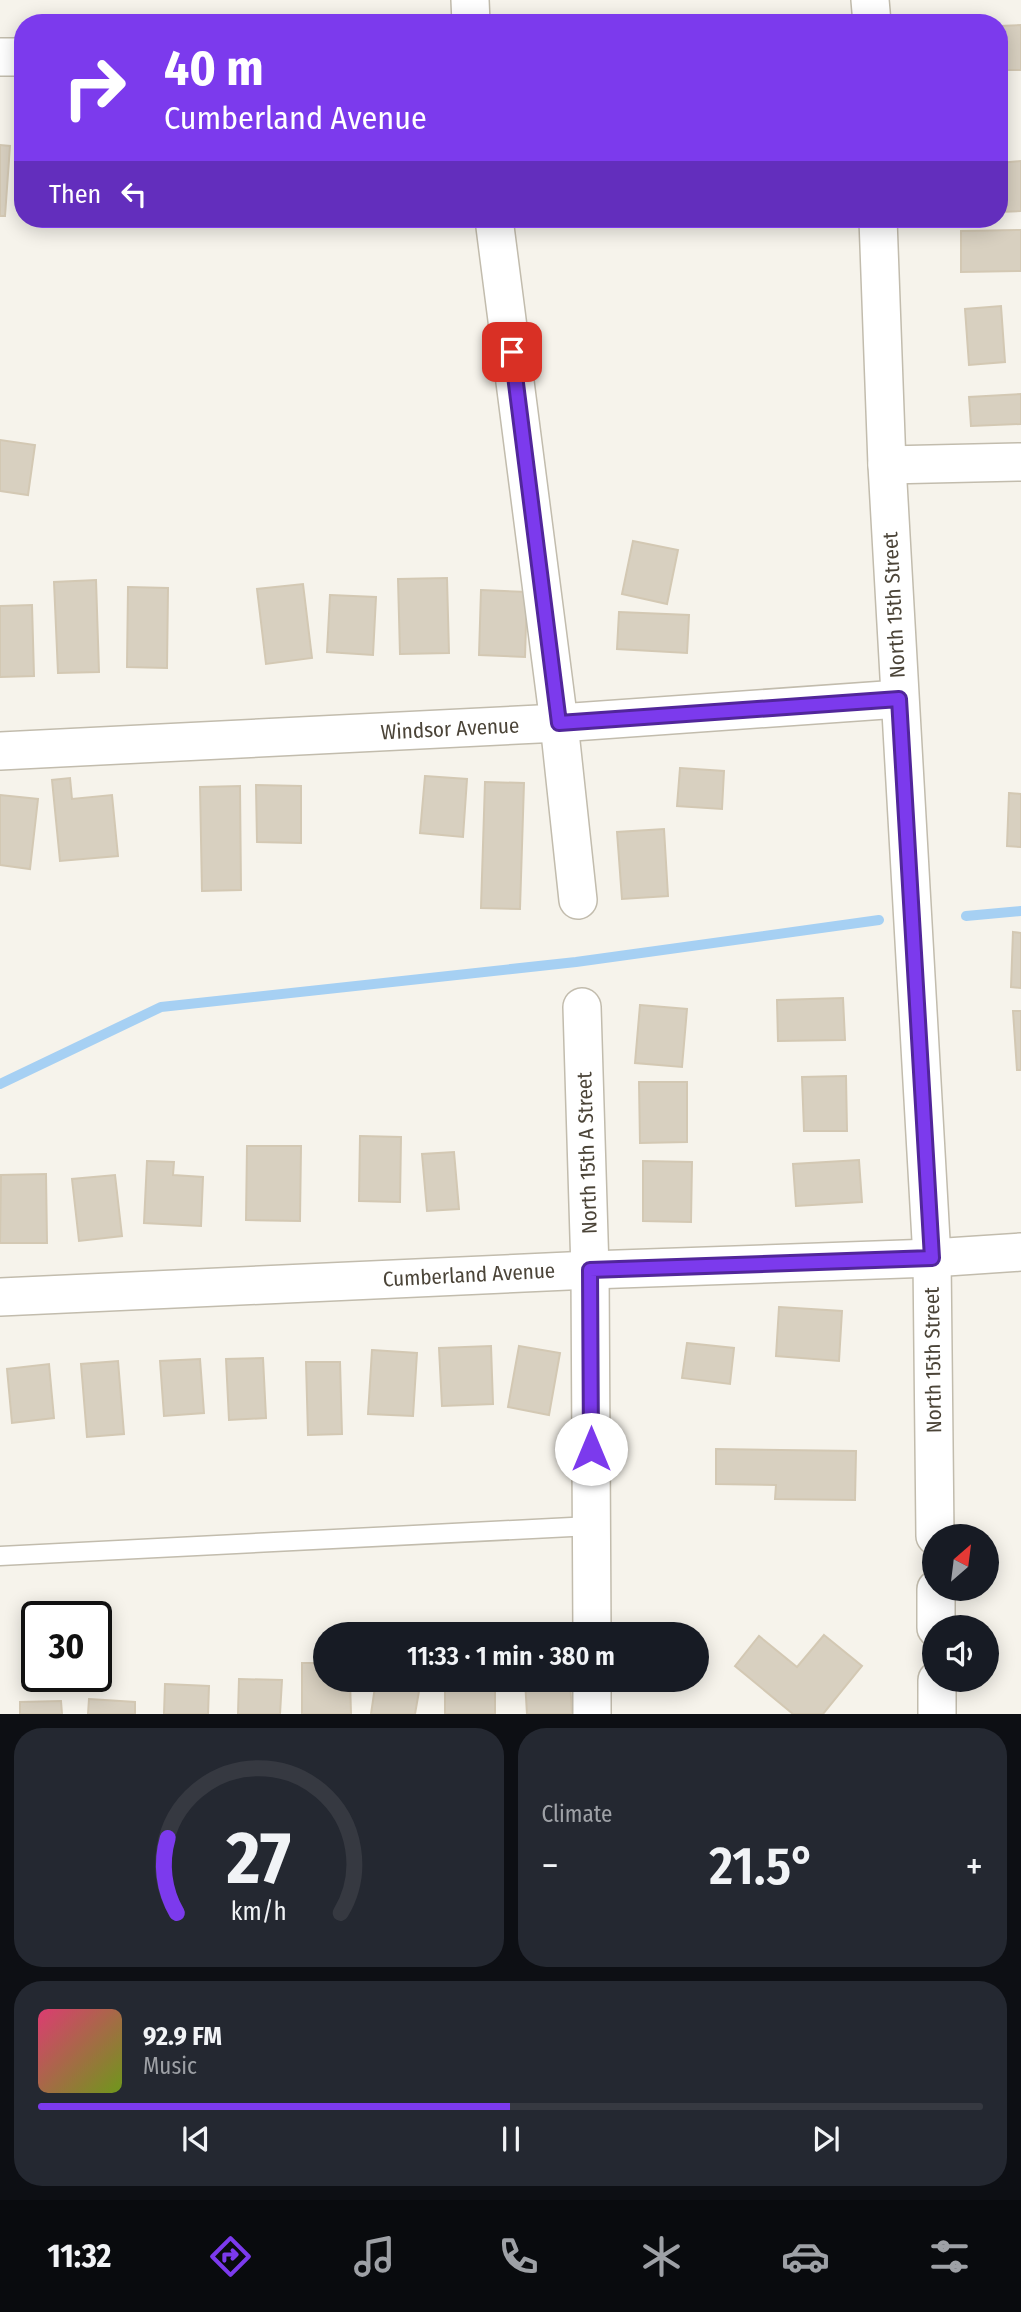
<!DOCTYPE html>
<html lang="en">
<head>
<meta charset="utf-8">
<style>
  body { margin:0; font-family:"Fira Sans Condensed",sans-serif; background:#242831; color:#f1f3f6; height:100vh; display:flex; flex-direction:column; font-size:26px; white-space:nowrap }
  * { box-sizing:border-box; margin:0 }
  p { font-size:23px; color:#9ea1a6 }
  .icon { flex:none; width:38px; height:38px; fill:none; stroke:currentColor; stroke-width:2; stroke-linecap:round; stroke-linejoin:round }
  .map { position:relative; height:1714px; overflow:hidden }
  .side { display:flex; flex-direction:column; gap:14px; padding:14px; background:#0d0f14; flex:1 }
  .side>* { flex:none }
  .banner { position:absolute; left:14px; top:14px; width:994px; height:214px; border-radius:28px; box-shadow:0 4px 18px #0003; background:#7c3aed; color:#fff; overflow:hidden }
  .needle { width:46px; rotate:28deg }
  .tools { position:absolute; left:922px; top:1524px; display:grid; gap:14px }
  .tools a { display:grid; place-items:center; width:77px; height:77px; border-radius:50%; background:#171b24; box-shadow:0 4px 18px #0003; font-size:35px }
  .speed { position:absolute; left:21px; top:1601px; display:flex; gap:14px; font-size:35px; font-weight:700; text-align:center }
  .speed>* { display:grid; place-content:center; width:91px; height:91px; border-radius:50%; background:#171b24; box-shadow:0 4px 18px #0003; line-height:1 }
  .speed .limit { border:4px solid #111; border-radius:10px; background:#fff; color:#111 }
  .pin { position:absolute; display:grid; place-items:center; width:60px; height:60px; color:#fff; margin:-30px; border-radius:14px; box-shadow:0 4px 10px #0006 }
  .me { position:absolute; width:77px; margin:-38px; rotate:0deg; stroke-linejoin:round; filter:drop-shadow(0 0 5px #0008) }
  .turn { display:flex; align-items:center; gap:24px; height:147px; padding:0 35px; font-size:32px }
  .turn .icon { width:91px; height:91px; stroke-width:2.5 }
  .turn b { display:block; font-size:49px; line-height:60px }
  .then { display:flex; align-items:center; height:66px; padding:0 35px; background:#0003; gap:14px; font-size:26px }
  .big { font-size:52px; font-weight:600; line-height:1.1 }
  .side .card { flex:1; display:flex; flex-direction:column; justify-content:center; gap:10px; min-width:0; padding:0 24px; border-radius:28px; background:#242831 }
  .side .dial { align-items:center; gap:0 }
  .dial svg { height:182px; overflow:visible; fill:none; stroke:#363941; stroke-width:7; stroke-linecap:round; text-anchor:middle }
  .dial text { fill:#f1f3f6; stroke:none }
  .song { display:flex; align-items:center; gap:21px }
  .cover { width:84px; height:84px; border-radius:10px; background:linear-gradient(135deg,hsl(340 70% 55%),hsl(80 70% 35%)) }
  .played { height:7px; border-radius:4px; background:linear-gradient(90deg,#7c3aed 50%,#363941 50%) }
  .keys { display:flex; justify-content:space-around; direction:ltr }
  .heat { display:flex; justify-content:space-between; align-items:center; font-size:38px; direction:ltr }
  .side .tiles { flex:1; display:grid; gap:14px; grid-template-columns:1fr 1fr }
  .card:last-child { grid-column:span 2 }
  .trip { position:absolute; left:313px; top:1622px; width:396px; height:70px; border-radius:35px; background:#171b24; box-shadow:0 4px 18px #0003; font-weight:600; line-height:70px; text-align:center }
  .menu { display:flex; height:112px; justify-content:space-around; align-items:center; background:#090b0e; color:#9ea1a6 }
  .menu .icon { width:49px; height:49px }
  .menu .active { color:#7c3aed }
  .menu b { font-size:32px; color:#f1f3f6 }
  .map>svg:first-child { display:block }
</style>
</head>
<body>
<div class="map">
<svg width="1021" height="1714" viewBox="0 0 1021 1714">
  <rect width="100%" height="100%" fill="#f6f3eb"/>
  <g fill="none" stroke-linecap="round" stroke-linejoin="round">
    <g stroke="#a6d0f3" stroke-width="10">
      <polyline points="966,916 1021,911"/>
      <polyline points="0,1084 161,1007 576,962 879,920"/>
    </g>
  </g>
  <g fill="#d8d0c0" stroke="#d3c8b3" stroke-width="2">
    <polygon points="1021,25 1021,70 999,70 999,26"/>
    <polygon points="0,145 10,146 5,216 0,216"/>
    <polygon points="1021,161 1021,211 999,212 999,163"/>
    <polygon points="1021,230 1021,271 961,272 961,231"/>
    <polygon points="1001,306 1005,362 969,365 965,309"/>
    <polygon points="1021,394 1021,424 971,426 969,397"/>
    <polygon points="0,440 35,445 28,495 0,491"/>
    <polygon points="633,541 678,550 667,604 622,594"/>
    <polygon points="447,578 449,653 400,654 398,579"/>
    <polygon points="96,580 99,672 58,673 54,582"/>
    <polygon points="303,584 312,658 266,664 257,589"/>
    <polygon points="128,587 168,588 167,668 127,667"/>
    <polygon points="481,590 527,592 525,657 479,655"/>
    <polygon points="330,595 376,597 373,655 327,652"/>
    <polygon points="32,605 34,676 0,677 0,606"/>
    <polygon points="619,612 689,615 687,653 617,649"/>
    <polygon points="680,768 724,771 722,809 677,806"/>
    <polygon points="425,776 467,779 463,837 420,833"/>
    <polygon points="70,778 72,799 112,795 118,856 60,861 52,780"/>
    <polygon points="485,782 524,783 520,909 481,908"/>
    <polygon points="256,785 301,786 301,843 257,842"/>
    <polygon points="240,786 241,890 202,891 200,787"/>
    <polygon points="1009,793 1021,794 1021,847 1007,846"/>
    <polygon points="0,795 38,799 30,869 0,865"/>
    <polygon points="664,829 668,896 622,899 617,832"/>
    <polygon points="1013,932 1021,933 1021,988 1011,987"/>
    <polygon points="843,998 845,1040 778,1041 777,1000"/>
    <polygon points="640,1005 687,1009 682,1067 635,1063"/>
    <polygon points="1013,1011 1021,1011 1021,1070 1017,1070"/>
    <polygon points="846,1076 847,1131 804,1131 802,1077"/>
    <polygon points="639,1082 687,1082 687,1142 640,1143"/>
    <polygon points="360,1136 401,1137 400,1202 359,1201"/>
    <polygon points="247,1146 301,1146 300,1221 246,1220"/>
    <polygon points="454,1152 459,1209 427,1211 422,1154"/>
    <polygon points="859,1160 862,1202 796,1206 793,1164"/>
    <polygon points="147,1161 174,1162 173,1175 203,1177 201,1226 144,1223"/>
    <polygon points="643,1161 692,1162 691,1222 643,1221"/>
    <polygon points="46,1174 47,1243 0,1243 1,1175"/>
    <polygon points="115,1175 122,1236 79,1241 72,1179"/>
    <polygon points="779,1307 842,1311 839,1361 776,1356"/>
    <polygon points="687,1343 734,1348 730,1384 682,1378"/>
    <polygon points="491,1346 493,1404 442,1406 439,1348"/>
    <polygon points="519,1346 560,1353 549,1415 508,1407"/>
    <polygon points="372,1350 417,1353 413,1416 368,1414"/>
    <polygon points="263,1358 266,1418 229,1420 226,1359"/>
    <polygon points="200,1359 204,1413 164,1416 160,1361"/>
    <polygon points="118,1361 124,1434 87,1437 81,1364"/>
    <polygon points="306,1362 340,1362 342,1434 308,1435"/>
    <polygon points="49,1364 54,1418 12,1423 7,1369"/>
    <polygon points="716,1449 856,1451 855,1500 775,1499 776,1485 716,1484"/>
    <polygon points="824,1635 862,1666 823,1714 793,1714 735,1666 759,1636 797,1667"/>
    <polygon points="302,1663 326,1663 326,1680 350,1680 351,1714 302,1714"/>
    <polygon points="239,1679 282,1680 280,1714 238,1714"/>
    <polygon points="376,1680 421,1680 415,1714 371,1714"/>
    <rect x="445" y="1680" width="50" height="34"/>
    <polygon points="525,1680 570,1680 572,1714 527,1714"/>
    <polygon points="165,1684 209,1686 208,1714 164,1714"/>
    <polygon points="89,1699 135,1702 135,1714 88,1714"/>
    <polygon points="61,1701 62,1714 20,1714 20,1702"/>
  </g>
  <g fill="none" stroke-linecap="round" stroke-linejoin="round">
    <g stroke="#c2bcad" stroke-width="21">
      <polyline id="lane" points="0,1556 591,1526"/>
    </g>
    <g stroke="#c2bcad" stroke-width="40">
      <g id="street">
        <polyline points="470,0 471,23"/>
        <polyline points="870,0 872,23"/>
        <polyline points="0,57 23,57"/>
        <polyline points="494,219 559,723 578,900"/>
        <polyline points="878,219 887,465 932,1258 935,1536"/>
        <polyline points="887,465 1021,462"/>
        <polyline points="0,751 559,723 899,699"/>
        <polyline points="582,1007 590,1270 592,1634"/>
        <polyline points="0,1297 590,1270 932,1258 1021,1252"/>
        <polyline points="936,1589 936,1628"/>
        <polyline points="592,1680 592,1714"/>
        <polyline points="937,1680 937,1714"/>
      </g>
    </g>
    <use href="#lane" stroke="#fff" stroke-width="18"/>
    <use href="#street" stroke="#fff" stroke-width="37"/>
  </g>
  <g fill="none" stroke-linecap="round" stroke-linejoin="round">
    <g stroke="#51269a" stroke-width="18">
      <polyline id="route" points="512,352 559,723 899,699 932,1258 590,1270 591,1449"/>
    </g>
    <use href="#route" stroke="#7c3aed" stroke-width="12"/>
  </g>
  <g text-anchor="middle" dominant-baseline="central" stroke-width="5" stroke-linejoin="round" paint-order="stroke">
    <g font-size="21" fill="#4b4438" stroke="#fff">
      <text transform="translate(894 605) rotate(-93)">North 15th Street</text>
      <text transform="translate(450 729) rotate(-3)">Windsor Avenue</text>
      <text transform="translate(587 1153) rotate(-92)">North 15th A Street</text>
      <text transform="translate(469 1275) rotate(-3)">Cumberland Avenue</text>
      <text transform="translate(933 1360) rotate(-91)">North 15th Street</text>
    </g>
  </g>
</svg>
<div class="tools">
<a><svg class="needle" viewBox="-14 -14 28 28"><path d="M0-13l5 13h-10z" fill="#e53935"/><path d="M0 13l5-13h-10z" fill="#9ea1a6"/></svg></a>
<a><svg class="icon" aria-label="sound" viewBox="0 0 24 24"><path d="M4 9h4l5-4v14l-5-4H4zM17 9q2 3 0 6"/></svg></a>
</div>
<div class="speed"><div class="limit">30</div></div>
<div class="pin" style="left:512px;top:352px;background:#d93025"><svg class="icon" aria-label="arrive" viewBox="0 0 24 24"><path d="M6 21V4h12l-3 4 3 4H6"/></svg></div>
<svg class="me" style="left:591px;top:1449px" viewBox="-20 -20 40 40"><circle r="19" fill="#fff"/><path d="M0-13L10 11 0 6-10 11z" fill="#7c3aed"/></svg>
<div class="trip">11:33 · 1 min · 380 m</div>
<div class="banner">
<div class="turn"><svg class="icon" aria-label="right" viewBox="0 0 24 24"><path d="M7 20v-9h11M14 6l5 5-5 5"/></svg><div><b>40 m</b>Cumberland Avenue</div></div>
<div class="then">Then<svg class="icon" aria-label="left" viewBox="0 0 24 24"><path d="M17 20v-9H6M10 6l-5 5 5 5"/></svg></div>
</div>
</div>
<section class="side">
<div class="tiles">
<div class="card dial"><svg viewBox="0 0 100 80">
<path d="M14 69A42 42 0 1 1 86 69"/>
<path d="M14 69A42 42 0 0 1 10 36" stroke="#7c3aed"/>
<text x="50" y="56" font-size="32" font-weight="700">27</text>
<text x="50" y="72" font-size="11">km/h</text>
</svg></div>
<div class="card"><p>Climate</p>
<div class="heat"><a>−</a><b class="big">21.5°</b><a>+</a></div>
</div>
<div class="card">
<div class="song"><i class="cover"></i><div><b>92.9 FM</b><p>Music</p></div></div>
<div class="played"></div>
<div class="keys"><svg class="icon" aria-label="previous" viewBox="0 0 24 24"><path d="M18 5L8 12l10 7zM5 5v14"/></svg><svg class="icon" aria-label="pause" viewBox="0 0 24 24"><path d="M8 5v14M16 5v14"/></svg><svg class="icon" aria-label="next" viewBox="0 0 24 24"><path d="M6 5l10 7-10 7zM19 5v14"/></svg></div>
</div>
</div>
</section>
<nav class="menu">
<b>11:32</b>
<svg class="icon active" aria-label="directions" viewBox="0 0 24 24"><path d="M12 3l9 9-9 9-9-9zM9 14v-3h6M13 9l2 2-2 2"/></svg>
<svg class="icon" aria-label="music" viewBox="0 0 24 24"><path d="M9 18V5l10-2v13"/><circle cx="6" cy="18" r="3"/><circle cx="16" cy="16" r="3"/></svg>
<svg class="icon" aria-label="phone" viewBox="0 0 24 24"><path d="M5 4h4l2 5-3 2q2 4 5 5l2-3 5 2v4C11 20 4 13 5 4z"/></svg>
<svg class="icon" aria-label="climate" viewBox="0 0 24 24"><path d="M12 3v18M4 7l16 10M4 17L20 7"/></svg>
<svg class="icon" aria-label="car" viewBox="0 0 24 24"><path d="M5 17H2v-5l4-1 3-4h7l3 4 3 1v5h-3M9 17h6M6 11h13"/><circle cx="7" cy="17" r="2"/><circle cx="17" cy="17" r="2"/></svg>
<svg class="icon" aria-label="filters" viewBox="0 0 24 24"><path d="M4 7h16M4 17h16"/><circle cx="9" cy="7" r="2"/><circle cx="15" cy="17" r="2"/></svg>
</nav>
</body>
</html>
